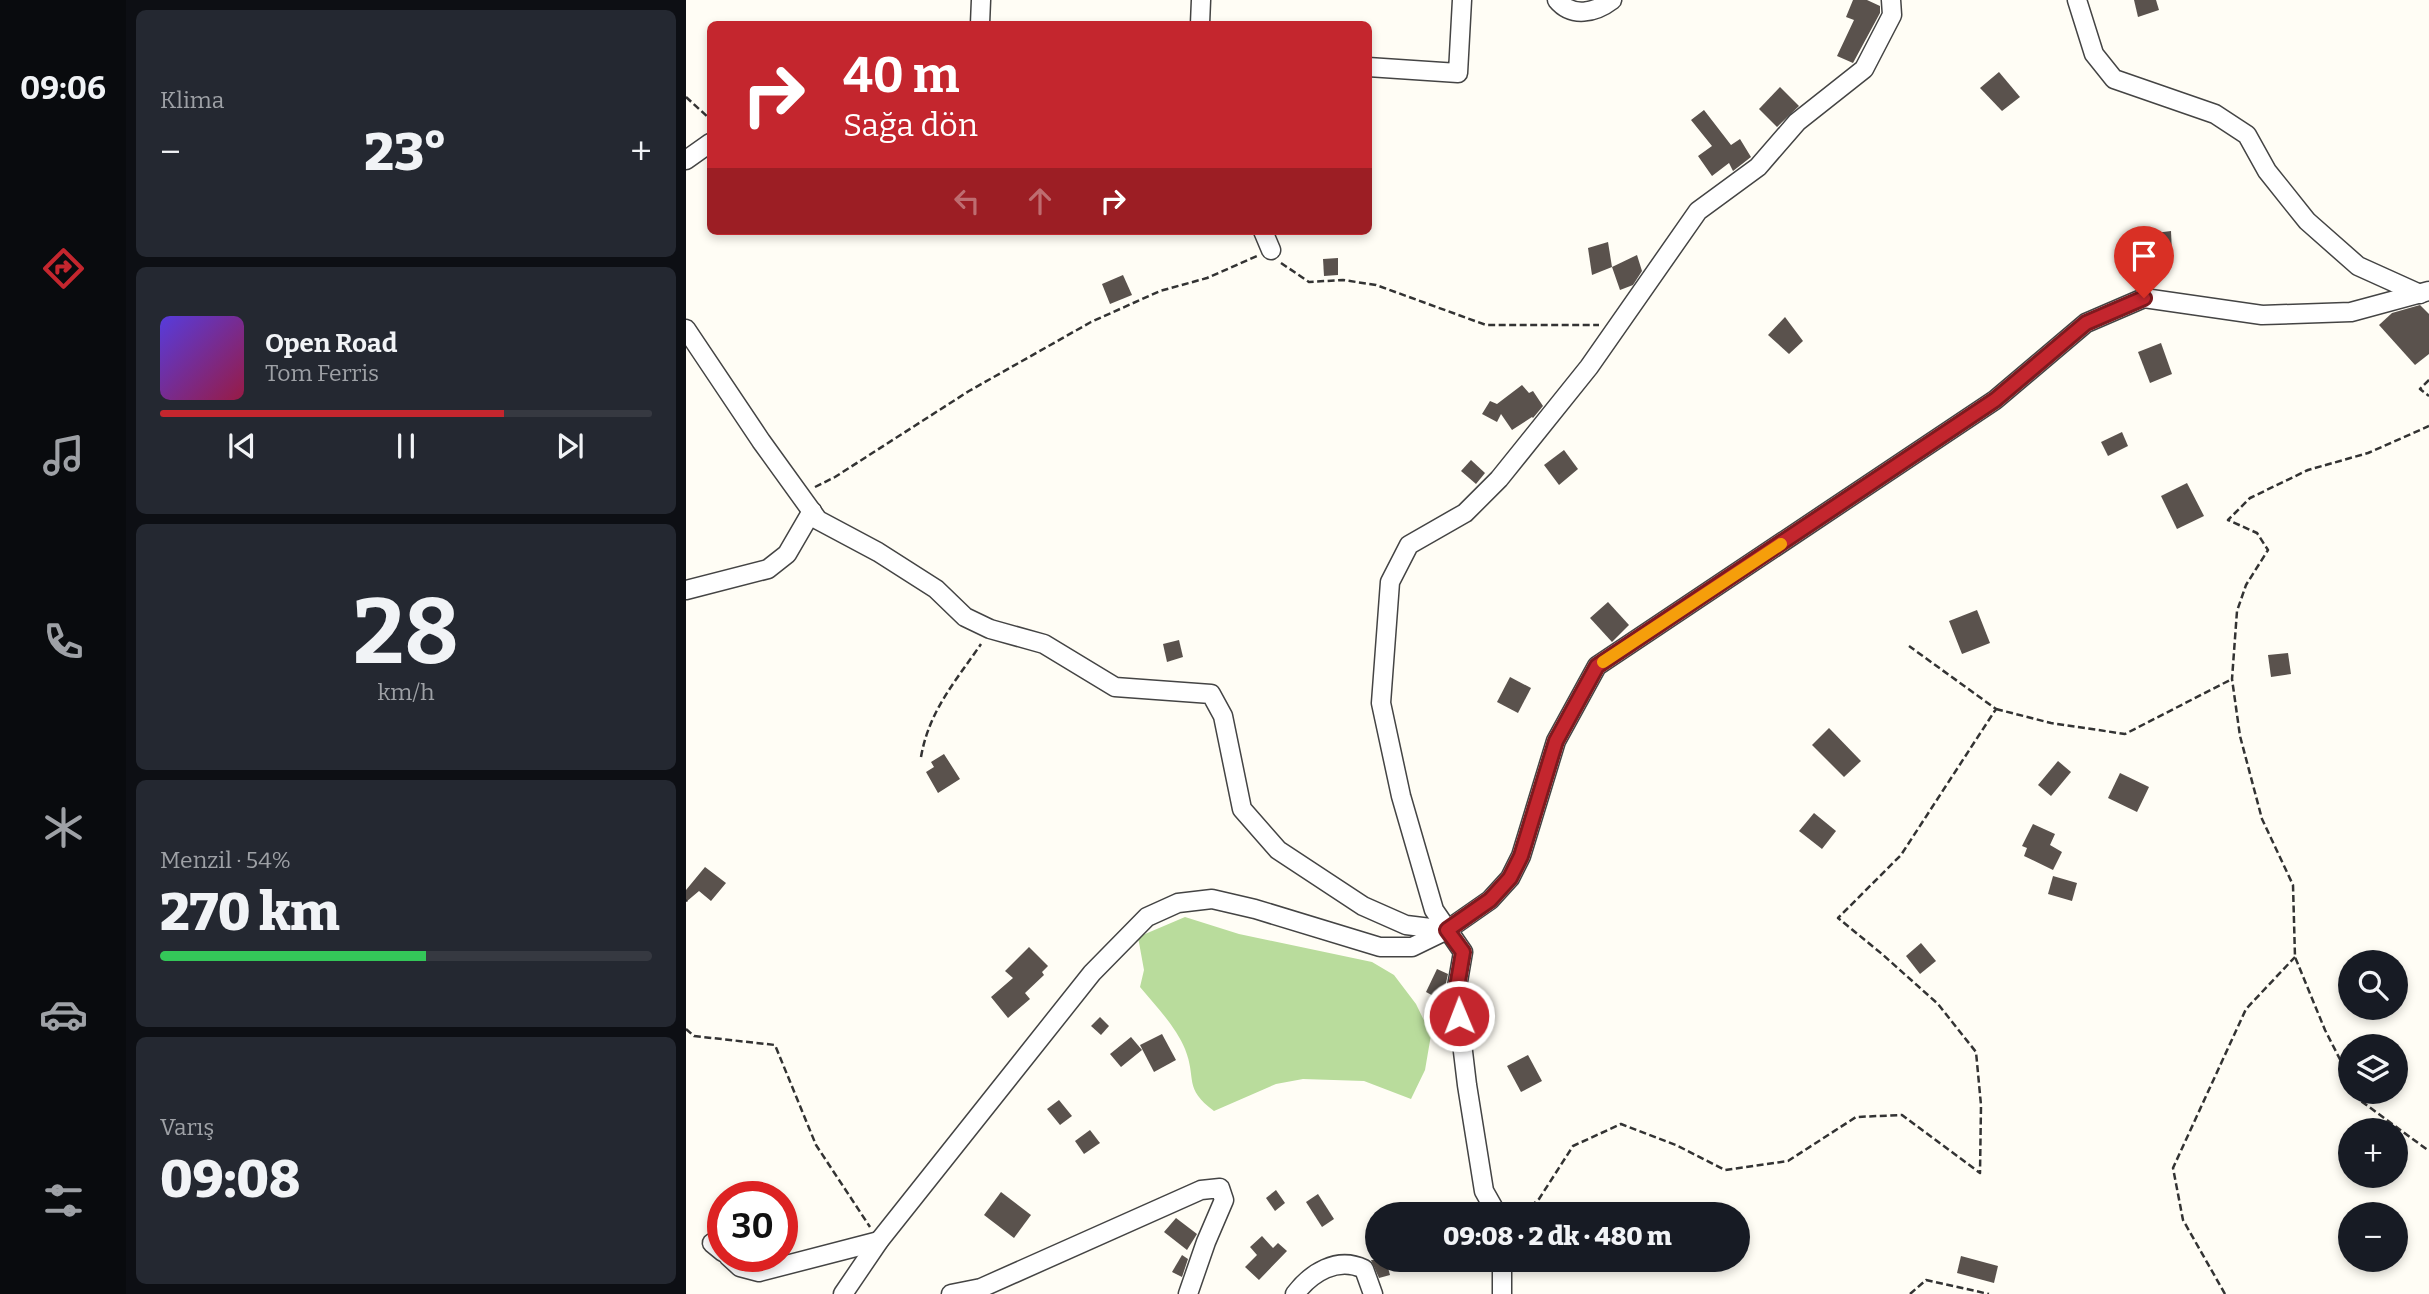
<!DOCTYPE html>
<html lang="tr">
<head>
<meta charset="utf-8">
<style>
  body { margin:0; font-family:Bitter,serif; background:#242831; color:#f1f3f6; height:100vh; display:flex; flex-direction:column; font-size:26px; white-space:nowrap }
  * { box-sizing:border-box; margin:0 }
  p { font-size:23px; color:#9ea1a6 }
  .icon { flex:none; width:38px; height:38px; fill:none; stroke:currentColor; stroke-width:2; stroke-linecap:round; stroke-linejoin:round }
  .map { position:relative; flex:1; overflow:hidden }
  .drawer { display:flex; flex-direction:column; gap:10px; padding:10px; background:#0d0f14; width:560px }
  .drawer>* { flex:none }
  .guide { position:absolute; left:21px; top:21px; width:665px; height:214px; border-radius:10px; box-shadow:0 4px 10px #0003; background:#c4262e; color:#fff; overflow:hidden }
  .tools { position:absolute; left:1652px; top:950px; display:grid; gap:14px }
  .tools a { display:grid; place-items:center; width:70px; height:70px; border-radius:50%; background:#171b24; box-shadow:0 4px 10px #0003; font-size:35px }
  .speed { position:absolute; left:21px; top:1181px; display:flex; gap:14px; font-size:35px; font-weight:700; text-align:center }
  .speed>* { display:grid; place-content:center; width:91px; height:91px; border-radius:50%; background:#171b24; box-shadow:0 4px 10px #0003; line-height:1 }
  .speed .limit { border:10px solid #d22; background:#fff; color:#111 }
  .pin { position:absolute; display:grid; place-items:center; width:60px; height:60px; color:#fff; margin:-72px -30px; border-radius:50% 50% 50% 0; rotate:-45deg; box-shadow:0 0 7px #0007 }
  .pin .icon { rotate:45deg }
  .me { position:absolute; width:77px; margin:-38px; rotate:359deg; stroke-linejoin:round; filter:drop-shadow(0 0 5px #0008) }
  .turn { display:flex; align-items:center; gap:24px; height:147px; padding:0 21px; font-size:32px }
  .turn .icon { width:91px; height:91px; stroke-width:2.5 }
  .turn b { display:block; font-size:49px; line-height:60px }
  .lanes { display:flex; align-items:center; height:66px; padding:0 21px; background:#0003; justify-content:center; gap:35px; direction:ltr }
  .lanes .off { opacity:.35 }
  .big { font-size:52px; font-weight:800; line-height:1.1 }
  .drawer .card { flex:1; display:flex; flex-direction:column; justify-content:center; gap:10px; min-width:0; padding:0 24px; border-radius:10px; background:#242831 }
  .drawer .dial { align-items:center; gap:0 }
  .dial b { font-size:91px; line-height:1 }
  .song { display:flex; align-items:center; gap:21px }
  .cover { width:84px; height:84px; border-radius:10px; background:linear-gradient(135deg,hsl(250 70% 55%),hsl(340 70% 35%)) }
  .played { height:7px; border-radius:4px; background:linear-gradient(90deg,#c4262e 70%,#363941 70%) }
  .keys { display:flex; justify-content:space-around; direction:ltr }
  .heat { display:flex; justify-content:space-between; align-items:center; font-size:38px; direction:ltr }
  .charge { height:10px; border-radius:5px; background:linear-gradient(90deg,#34c759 54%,#363941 0) }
  .trip { position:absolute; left:679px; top:1202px; width:385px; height:70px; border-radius:35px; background:#171b24; box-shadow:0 4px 10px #0003; font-weight:800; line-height:70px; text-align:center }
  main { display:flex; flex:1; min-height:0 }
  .menu { display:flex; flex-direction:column; width:126px; justify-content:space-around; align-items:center; background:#090b0e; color:#9ea1a6 }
  .menu .icon { width:49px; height:49px }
  .menu .selected { color:#c4262e }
  .menu b { font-size:32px; color:#f1f3f6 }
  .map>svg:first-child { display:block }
</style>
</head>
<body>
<main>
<nav class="menu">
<b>09:06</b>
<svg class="icon selected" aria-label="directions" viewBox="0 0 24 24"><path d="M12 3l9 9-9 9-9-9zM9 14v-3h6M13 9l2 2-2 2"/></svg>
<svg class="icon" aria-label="music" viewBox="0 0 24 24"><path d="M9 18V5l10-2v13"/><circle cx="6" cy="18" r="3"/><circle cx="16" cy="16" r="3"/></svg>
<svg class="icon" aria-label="phone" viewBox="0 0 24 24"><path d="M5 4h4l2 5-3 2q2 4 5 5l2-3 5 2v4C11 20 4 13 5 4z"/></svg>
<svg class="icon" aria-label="climate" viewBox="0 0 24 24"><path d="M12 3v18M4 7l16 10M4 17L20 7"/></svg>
<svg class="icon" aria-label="car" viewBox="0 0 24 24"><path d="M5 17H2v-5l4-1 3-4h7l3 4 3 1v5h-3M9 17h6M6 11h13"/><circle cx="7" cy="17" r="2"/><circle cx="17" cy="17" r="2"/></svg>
<svg class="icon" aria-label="filters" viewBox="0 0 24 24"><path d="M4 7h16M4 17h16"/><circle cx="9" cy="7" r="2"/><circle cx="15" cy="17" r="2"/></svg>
</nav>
<section class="drawer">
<div class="card"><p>Klima</p>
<div class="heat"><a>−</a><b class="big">23°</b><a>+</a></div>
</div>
<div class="card">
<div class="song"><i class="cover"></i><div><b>Open Road</b><p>Tom Ferris</p></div></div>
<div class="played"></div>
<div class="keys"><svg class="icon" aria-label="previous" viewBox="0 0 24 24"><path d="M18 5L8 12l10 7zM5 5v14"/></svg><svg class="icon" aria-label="pause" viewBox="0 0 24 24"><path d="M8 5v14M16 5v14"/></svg><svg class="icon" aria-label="next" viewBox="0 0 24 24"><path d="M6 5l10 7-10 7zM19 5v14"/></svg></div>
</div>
<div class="card dial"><b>28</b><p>km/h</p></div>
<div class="card"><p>Menzil · 54%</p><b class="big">270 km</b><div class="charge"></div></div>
<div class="card"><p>Varış</p><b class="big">09:08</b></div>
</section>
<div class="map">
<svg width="1743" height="1294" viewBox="0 0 1743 1294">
  <rect width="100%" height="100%" fill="#fffdf5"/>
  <path fill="#b9dc9c" d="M499,917L553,934L686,962L708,975L730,1004L745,1035L739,1070L725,1099L678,1081L617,1079L590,1084L528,1111C497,1088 511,1079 499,1049C490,1027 470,1006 454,987L458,970L452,937Z"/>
  <g fill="#5a524d">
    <polygon points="1167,0 1181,0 1194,6 1194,13 1167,63 1151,56 1168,20 1160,17"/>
    <polygon points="1448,0 1470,0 1473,10 1452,17"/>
    <polygon points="1313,72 1334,97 1316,111 1294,88"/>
    <polygon points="1094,87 1113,106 1091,127 1073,109"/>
    <polygon points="1018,110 1045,145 1054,139 1065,157 1047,171 1043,163 1026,176 1012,156 1026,146 1005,120"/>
    <polygon points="1485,231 1486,253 1460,254 1462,234"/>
    <polygon points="922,242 926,267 906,275 902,248"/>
    <polygon points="951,255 956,271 947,285 934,290 926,267"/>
    <polygon points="652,258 652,275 638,276 637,259"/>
    <polygon points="437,275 446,295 424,304 416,284"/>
    <polygon points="1734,305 1743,314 1743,354 1729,365 1693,325 1706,313"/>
    <polygon points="1099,317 1117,341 1103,354 1082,335"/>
    <polygon points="1475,343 1486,374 1464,383 1452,352"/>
    <polygon points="836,385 843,393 847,391 857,406 847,418 846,417 826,430 815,414 811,422 796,414 804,401 811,404"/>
    <polygon points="1436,432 1442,446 1422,456 1415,442"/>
    <polygon points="878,450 892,469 873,485 858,465"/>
    <polygon points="785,460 799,473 790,484 775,471"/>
    <polygon points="1501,483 1518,516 1491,529 1475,496"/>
    <polygon points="922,602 943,625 926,642 904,618"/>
    <polygon points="1291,610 1304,643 1276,654 1263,621"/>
    <polygon points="493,640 497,657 481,662 477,644"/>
    <polygon points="1602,653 1605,674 1585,677 1582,655"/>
    <polygon points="824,677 845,688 832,713 811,702"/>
    <polygon points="1143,728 1175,761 1158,777 1126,745"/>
    <polygon points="258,754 274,779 252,793 240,772 248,767 245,762"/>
    <polygon points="1372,761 1385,772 1365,796 1352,785"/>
    <polygon points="1434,773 1463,787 1451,812 1422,798"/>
    <polygon points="1128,813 1150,831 1136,849 1113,831"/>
    <polygon points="1347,824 1369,834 1364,845 1376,852 1367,870 1338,856 1341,848 1336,846"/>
    <polygon points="19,867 40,883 25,901 13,891 0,902 0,890"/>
    <polygon points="1367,876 1391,883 1386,901 1362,894"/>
    <polygon points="1235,943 1250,961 1234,974 1220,956"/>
    <polygon points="343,947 362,966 356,972 358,975 339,993 344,999 322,1018 305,997 327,978 319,971"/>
    <polygon points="751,969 762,974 759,987 753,999 740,992"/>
    <polygon points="414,1017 423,1026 415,1035 405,1026"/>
    <polygon points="476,1034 490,1060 468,1072 454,1045"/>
    <polygon points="445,1037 456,1050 435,1067 424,1054"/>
    <polygon points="842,1055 856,1081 835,1092 821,1066"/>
    <polygon points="373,1100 386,1116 374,1125 361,1109"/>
    <polygon points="404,1130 414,1143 398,1154 389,1141"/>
    <polygon points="590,1190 599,1203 589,1211 580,1198"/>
    <polygon points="315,1192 345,1215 328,1238 298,1215"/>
    <polygon points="632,1194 648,1219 636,1227 620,1202"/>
    <polygon points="490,1218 511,1234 501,1250 478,1232"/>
    <polygon points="576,1236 587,1248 592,1243 601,1251 573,1280 559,1267 571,1255 564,1247"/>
    <polygon points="496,1255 502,1259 496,1277 486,1272"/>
    <polygon points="1275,1256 1312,1266 1308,1283 1271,1273"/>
    <polygon points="685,1260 700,1260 704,1275 693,1278"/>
  </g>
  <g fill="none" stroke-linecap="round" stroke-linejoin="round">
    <g stroke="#444" stroke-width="21">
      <g id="minor">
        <path d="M871,0C886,18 909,13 926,0"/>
        <polyline points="1391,0 1408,54 1428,79 1529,114 1561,135 1581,171 1621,221 1672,266 1734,294"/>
        <polyline points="294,24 295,0"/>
        <polyline points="514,24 515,0"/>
        <polyline points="682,67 772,73 776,0"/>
        <polyline points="0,160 24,143"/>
        <polyline points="577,231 585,250"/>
        <polyline points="0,329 75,441 132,520 192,552 250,589 279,617 304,629 358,644 429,687 525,694 537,716 556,809 592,850 677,906 720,925 761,930"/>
        <polyline points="0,590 82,569 101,554 126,511"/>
        <polyline points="811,1214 798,1191 781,1085 770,993 777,952 748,910 715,796 695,703 704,582 723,545 779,513 813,479 903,367 1012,211 1072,167 1111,122 1178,69 1206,15 1205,0"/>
        <polyline points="26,1243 37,1252"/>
        <polyline points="42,1256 54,1267 73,1272 193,1241"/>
        <polyline points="157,1294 193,1241 406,973 461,917 492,903 526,899 569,909 694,947 726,947 761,930 804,900 824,878 835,856 870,741 911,666 1309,400 1400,323 1458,298 1576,315 1665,312 1743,291"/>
        <polyline points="265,1294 295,1288 515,1190 534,1188 538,1200 520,1242 502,1294"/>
        <path d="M609,1294C625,1273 651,1256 678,1269L687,1294"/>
        <polyline points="816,1294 816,1260"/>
      </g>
    </g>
    <g stroke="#333" stroke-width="2.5" stroke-dasharray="7 3.5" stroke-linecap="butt">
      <polyline points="0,97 24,119"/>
      <polyline points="595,263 623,282 657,280 690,285 800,325 913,325"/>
      <polyline points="1743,380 1734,389 1743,396"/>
      <polyline points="129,487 149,477 283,391 405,322 474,291 521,278 571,256"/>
      <polyline points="1310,709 1365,723 1439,734 1546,679"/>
      <path d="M235,757C243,711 269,682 295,644"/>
      <polyline points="0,901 1,900"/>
      <polyline points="0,1029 8,1036 89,1045 130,1145 184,1227"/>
      <polyline points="1664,1079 1639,1030 1609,957 1607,885 1576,819 1554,736 1546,679 1551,611 1560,585 1582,550 1571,533 1542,520 1564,498 1622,470 1682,453 1743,426"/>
      <polyline points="1671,1092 1675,1101 1743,1151"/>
      <polyline points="837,1214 853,1199 887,1146 935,1124 990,1145 1039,1170 1102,1161 1170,1117 1216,1115 1294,1173 1295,1105 1290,1052 1252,1004 1196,954 1152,918 1215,855 1310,709 1223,646"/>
      <polyline points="1224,1294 1240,1280 1303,1294"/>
      <polyline points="1539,1294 1497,1220 1487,1168 1560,1009 1609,957"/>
    </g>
    <use href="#minor" stroke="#fff" stroke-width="18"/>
  </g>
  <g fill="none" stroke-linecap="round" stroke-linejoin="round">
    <g stroke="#7f191e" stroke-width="18">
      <polyline id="route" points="773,1016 770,993 777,952 761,930 804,900 824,878 835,856 870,741 911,666 1309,400 1400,323 1458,298"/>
    </g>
    <use href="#route" stroke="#c4262e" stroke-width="12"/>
    <polyline stroke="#f59e0b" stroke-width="12" points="917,662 1095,544"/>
  </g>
</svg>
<div class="tools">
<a><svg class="icon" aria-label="search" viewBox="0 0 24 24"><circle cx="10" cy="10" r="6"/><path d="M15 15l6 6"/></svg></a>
<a><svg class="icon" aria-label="layers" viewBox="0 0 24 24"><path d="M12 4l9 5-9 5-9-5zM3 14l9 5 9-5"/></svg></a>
<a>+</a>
<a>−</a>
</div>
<div class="speed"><div class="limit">30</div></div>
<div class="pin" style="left:1458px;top:298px;background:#d93025"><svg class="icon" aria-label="arrive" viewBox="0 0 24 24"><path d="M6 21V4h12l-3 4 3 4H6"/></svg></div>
<svg class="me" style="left:773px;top:1016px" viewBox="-20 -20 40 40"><circle r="17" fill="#c4262e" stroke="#fff" stroke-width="3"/><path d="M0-11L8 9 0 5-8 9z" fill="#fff"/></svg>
<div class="trip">09:08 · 2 dk · 480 m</div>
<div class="guide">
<div class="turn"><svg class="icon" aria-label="right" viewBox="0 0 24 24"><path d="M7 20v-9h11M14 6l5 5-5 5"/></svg><div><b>40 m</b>Sağa dön</div></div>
<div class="lanes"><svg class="icon off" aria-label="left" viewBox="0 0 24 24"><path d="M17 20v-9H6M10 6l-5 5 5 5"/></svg><svg class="icon off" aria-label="ahead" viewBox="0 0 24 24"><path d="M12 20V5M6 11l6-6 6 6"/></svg><svg class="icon" aria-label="right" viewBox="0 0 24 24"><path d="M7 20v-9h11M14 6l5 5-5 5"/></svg></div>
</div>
</div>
</main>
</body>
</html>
